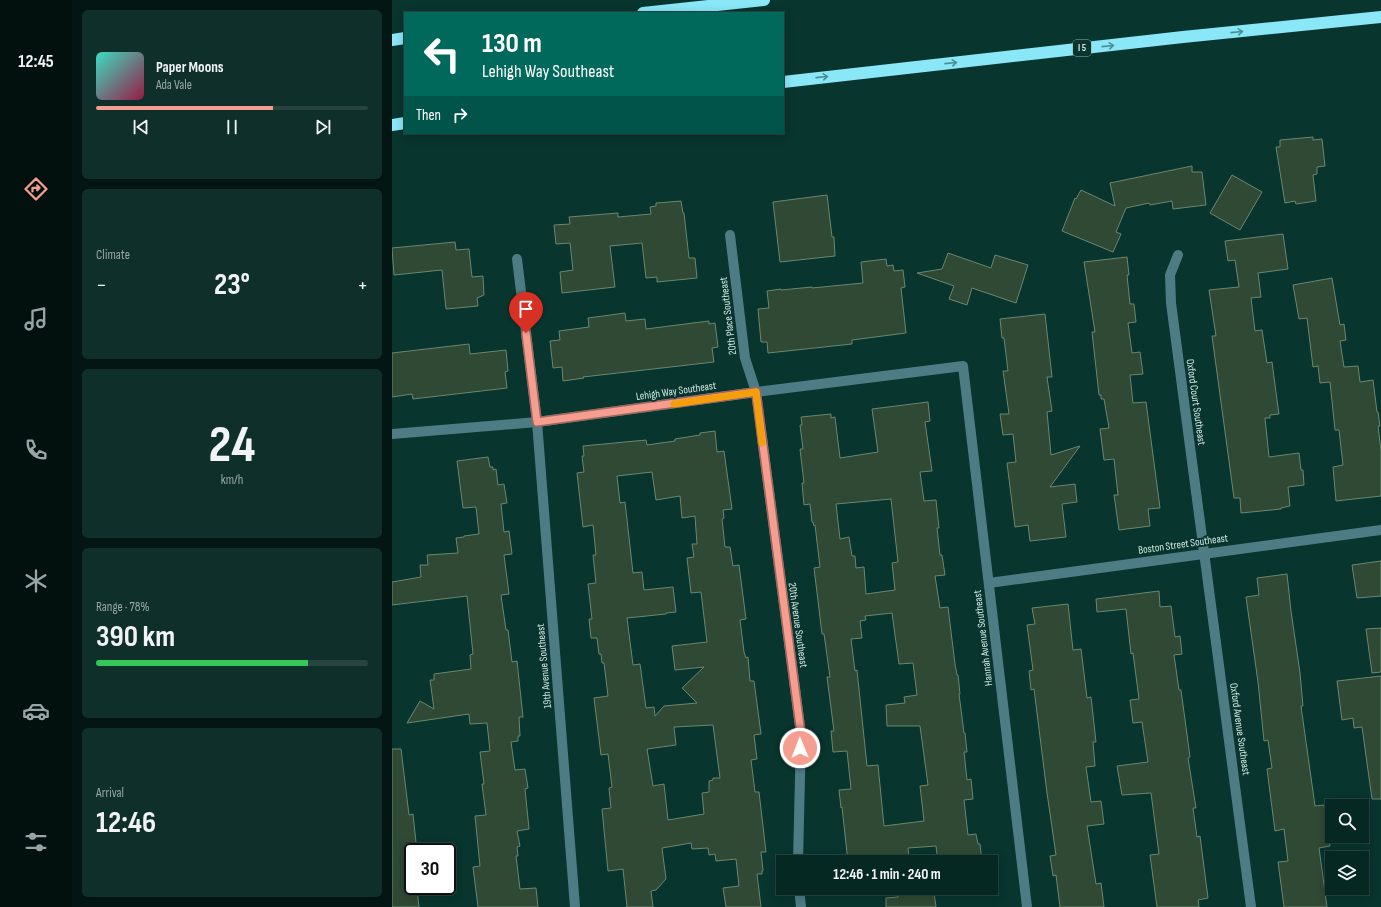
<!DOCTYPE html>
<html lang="en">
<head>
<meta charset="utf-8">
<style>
  body { margin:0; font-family:"Sofia Sans Condensed",sans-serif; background:#0f302a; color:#f1f3f6; height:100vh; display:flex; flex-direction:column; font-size:15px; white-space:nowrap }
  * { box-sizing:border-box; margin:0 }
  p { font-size:13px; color:#98a6a5 }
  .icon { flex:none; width:22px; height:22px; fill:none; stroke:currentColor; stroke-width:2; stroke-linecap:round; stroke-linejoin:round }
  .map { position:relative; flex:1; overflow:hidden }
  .side { display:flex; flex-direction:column; gap:10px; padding:10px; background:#031613; width:320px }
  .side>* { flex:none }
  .hud { position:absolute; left:12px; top:12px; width:380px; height:122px; border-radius:0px; box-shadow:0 2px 10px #0003,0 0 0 1px #274440; background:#00695c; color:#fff; overflow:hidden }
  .fabs { position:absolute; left:933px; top:799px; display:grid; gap:8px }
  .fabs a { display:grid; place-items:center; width:44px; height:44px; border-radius:0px; background:#062822; box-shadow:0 2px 10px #0003,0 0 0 1px #274440; font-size:20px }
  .speed { position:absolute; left:12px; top:843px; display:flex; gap:8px; font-size:20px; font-weight:700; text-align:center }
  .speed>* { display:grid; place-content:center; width:52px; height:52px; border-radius:50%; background:#062822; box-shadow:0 2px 10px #0003,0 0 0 1px #274440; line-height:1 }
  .speed .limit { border:2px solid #111; border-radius:6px; background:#fff; color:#111 }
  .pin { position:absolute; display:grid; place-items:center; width:34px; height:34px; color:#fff; margin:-41px -17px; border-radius:50% 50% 50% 0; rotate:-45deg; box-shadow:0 0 4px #0007 }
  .pin .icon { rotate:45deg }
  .me { position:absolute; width:44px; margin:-22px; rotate:359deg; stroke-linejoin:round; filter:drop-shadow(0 0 3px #0008) }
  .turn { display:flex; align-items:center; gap:14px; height:84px; padding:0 12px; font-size:18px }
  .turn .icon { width:52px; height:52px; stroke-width:2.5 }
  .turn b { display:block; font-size:28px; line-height:34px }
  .then { display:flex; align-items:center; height:38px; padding:0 12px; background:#0003; gap:8px; font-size:15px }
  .big { font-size:30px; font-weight:700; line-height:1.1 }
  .side .tile { flex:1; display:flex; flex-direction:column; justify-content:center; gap:6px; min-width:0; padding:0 14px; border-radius:6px; background:#0f302a }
  .side .dial { align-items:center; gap:0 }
  .dial b { font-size:52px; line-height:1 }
  .song { display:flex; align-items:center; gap:12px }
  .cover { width:48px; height:48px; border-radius:6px; background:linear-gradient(135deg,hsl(170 70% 55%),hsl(340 70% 35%)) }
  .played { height:4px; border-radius:2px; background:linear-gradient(90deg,#f59d8f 65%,#274440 65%) }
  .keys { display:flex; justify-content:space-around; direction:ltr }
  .heat { display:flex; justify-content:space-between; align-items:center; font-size:22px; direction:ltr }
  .charge { height:6px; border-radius:3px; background:linear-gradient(90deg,#34c759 78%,#274440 0) }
  .trip { position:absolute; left:384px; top:855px; width:222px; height:40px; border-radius:0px; background:#062822; box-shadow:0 2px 10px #0003,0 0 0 1px #274440; font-weight:700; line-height:40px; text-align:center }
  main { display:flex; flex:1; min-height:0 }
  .tabs { display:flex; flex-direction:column; width:72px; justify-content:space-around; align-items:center; background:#02100e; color:#98a6a5 }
  .tabs .icon { width:28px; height:28px }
  .tabs .active { color:#f59d8f }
  .tabs b { font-size:18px; color:#f1f3f6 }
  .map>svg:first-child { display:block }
</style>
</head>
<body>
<main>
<nav class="tabs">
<b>12:45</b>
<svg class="icon active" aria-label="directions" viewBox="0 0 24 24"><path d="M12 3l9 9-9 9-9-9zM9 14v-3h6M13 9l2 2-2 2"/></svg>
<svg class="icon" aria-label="music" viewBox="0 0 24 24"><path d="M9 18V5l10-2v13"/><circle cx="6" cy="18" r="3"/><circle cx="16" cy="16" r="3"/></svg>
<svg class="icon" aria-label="phone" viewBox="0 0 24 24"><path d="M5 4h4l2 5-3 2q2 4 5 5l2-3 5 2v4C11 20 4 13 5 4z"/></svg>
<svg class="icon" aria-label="climate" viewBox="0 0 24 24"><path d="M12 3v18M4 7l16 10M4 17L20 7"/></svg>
<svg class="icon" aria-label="car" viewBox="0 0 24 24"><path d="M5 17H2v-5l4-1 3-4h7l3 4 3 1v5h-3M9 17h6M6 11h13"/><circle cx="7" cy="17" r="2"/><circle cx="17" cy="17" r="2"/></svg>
<svg class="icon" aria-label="filters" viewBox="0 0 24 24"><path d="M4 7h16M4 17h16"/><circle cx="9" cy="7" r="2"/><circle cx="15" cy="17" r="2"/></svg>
</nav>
<section class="side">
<div class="tile">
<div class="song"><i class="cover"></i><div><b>Paper Moons</b><p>Ada Vale</p></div></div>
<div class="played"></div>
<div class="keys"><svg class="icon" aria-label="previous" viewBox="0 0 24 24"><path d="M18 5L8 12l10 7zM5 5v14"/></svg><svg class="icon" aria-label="pause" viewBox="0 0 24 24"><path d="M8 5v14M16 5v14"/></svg><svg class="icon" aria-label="next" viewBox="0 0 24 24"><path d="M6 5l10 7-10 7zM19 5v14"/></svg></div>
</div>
<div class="tile"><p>Climate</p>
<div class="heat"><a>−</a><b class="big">23°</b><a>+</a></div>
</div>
<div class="tile dial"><b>24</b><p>km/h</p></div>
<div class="tile"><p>Range · 78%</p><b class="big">390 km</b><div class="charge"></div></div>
<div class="tile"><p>Arrival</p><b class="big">12:46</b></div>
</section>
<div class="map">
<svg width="989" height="907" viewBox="0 0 989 907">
  <rect width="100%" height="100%" fill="#08352e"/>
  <g fill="#2f4934" stroke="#6b8770" fill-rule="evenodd">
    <polygon points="921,137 921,140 930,139 933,166 925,167 925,174 921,175 924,201 904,204 903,201 893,203 884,147 888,147 888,140"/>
    <polygon points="800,166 800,172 810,172 814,205 781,209 780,201 758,205 757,203 734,208 724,232 729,234 721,252 670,231 683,198 684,199 689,190 723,206 718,183"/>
    <polygon points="840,175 870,192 848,230 818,213"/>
    <polygon points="435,195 440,237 442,237 443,256 388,262 381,202"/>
    <polygon points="289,201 291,213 292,213 297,258 303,258 305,278 265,282 265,277 254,278 250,243 218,246 223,287 170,293 168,272 181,270 178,243 164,244 162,225 178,224 177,217 226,213 226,217 259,214 258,207 264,206 264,203"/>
    <polygon points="891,234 896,269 866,273 869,297 859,298 863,331 870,330 875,363 880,362 885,400 887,414 878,415 878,418 873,418 877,457 907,453 909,470 911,470 912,485 896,487 898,506 889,508 889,509 849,513 848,498 842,498 820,336 824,336 817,290 847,287 843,260 836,261 833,241"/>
    <polygon points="63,242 64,250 77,249 80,277 91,276 92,295 85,298 86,306 54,309 50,270 2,275 0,248"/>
    <polygon points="556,253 599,268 603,255 636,265 624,303 580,288 575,305 557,299 562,286 525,273 550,269"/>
    <polygon points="735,257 737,275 735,275 738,304 742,304 744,322 736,323 740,353 748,352 751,374 738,375 741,403 754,402 768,508 756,509 758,526 727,530 722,495 726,495 722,459 712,460 708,429 717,428 712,399 709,399 709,395 707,395 700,332 703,332 692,262"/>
    <polygon points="494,259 495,266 501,265 502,271 511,270 513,287 509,288 514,333 460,340 460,344 376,353 375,342 369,342 366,309 377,308 375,291 389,289 389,290 420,287 420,288 471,283 469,262"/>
    <polygon points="940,278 948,325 952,324 954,340 948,341 952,367 966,366 968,382 981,380 985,412 986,412 988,426 986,426 989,451 989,496 944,501 941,467 951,465 947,430 943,430 938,382 928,383 926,366 921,367 915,318 907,319 901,285"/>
    <polygon points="233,313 234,321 253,319 254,329 317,321 317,324 323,323 326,347 320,348 322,362 191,377 192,378 171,381 170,367 161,368 158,341 168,340 167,331 197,327 196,318"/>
    <polygon points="653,314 660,377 655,377 660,411 655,412 659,455 688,446 658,487 683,484 685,502 670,504 674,537 638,541 636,525 623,527 615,463 624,462 621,434 611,435 608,414 617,414 611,371 616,371 612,338 610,338 608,319"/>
    <polygon points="77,344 78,354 114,350 116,371 113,372 115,388 21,399 20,394 0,397 0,353"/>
    <path d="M536,402L538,421L533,422L540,471L528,472L532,501L544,500L547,528H545L548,555H550L553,575L543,576L548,608L556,607L563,664L565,675H566L568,694H567L572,733H573L575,752H572L575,780L579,779L581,799L572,800L576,835L584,834L586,844H588L590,862H546L544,846L516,848L517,859L501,861V862H456L450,807L449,808L447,790L459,789L455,751L441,752L439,731H442L435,677H438L432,634H430L422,568L428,567L423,525L422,526L421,522H420L418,504L412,505L410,483H412L408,449H411L408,425H410L409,417L439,414V418L443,417L448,458L486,452L480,409ZM499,499L506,562L500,563L503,590L474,594L472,567L464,568L463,556H460L457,537L448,539L444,504ZM500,613L507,664L521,663L525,695L512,697L513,703L494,705L495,726H528L536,785L528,786L532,821L492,826L486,765L475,766L465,670L463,671L459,639L470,638L468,621L474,620L473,616Z"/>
    <path d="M323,431L325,452L332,451L340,509L331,510L332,518L330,519L333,547H338L341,566L347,565L354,619L348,620L352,652L354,658L356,657L358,681H362L369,734L362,735L365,759L359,760L363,792H367L374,852H369L371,871H370V874H365L369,907H334L331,888L347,886L344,859L324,861L323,854L317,855L316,848L300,849L299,843L270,848L274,879L264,890L259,891L261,907H235L231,869L216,871L210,809L219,808L217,788L220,787L216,754L209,755L202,698L216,696L212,663H210L209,654H207L205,638H199L197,619H200L196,584L204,583L201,555H204L201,525L191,527L185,473L192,472L190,456H192L191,446L254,440L255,445L283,441V439L308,435V433ZM260,472L264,500L288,496L290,518L303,516L305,544H300L302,557L295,558L299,593L309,592L315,642L280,646L283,670L312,667L290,688L305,703L272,706L263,716L262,707L254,708L248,664L241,665L235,618L274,614V613L284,612L281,587L252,590L250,572L241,573L233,502L228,503L225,476ZM321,725L328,778H321V780L317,781V792L310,793L312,814L276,820L272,784L261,786L255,749L284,745L282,727Z"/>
    <polygon points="96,457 98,467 101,467 101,470 104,469 106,485 112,484 115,503 109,504 112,532 117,531 120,554 112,555 117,594 109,595 114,630 116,630 120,662 125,661 131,717 127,717 128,736 126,736 126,741 119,742 123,770 133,769 136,788 133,789 137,829 125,831 128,846 125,847 126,856 124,856 128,889 144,888 146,907 86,907 81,867 88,866 83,816 94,815 90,784 92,784 88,752 98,751 95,723 78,724 77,714 15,723 28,701 42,709 38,680 42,680 42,674 79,669 78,655 81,654 75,596 0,605 0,582 29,577 28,565 36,565 35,555 66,553 64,538 72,537 72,536 87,534 84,507 71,508 65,461"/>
    <polygon points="989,561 989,596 965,598 960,565"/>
    <polygon points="895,574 899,611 908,673 911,706 909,706 923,806 932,805 938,846 927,848 935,907 892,907 886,862 896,861 892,829 883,831 875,769 880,768 876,740 872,741 866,682 854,597 867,595 865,578"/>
    <polygon points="767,591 768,607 779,606 783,637 788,636 790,654 782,655 787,690 789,690 798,757 796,758 804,808 801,808 805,837 808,836 816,898 806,900 807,907 765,907 758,855 767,854 759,793 730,795 725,766 756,762 750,722 741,723 738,700 747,699 741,653 739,654 734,609 705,612 704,599"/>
    <polygon points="676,604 681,650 689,649 695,698 699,697 704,742 701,742 703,766 694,767 699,802 709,801 712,824 695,826 704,884 709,883 712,907 668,907 664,875 661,876 658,856 664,855 655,793 642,689 639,690 637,671 641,670 635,625 643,624 640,608"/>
    <polygon points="989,628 989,672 980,673 974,629"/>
    <polygon points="989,676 989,799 980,799 970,727 962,728 961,718 950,720 945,681"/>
    <polygon points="0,749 9,749 17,815 21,814 25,852 21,852 21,890 25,889 27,907 0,907"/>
    <polygon points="530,891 531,893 542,892 544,907 494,907 494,898 506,897 505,894"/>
  </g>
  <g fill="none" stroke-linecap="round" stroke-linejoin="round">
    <g stroke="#4e7c84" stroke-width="10">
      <polyline points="338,235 353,358 364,392 409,734 406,862"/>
      <polyline points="786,255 778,275 779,303 859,907"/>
      <polyline points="125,259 145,422 183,907"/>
      <polyline points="0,434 145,422 364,392 571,366 635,907"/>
      <polyline points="597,583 989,530"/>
      <polyline points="407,888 409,907"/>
    </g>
    <g stroke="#89e7f8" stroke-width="12">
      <polyline points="251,13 372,0"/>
      <polyline points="0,40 13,38"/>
      <polyline points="391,82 791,37 989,17"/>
      <polyline points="0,125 13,123"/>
    </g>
  </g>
  <defs><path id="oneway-shaft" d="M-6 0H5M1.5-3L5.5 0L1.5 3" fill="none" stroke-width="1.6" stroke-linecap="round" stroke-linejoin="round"/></defs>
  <g stroke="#488e93">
    <use href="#oneway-shaft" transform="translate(845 32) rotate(-6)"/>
    <use href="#oneway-shaft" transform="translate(716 46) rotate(-6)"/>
    <use href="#oneway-shaft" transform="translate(559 63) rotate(-6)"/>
    <use href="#oneway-shaft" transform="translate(430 77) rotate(-6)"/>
  </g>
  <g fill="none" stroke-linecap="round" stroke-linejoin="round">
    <g stroke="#9f665d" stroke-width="10">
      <polyline id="route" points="134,333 145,422 364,392 409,734 408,748"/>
    </g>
    <use href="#route" stroke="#f59d8f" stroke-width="7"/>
    <polyline stroke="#f59e0b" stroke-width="7" points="282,404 364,392 370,443"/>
  </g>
  <g text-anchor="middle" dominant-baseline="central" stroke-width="4" stroke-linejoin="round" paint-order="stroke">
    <rect fill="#08352e" stroke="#95b2ad" stroke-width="1" x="681" y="40" width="18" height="16" rx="3"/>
    <g font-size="10" font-weight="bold" fill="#d2e8e3">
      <text x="690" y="48">I 5</text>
    </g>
    <g font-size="11" fill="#d2e8e3" stroke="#08352e">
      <text transform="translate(336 316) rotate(-97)">20th Place Southeast</text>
      <text transform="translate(284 391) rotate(-8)">Lehigh Way Southeast</text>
      <text transform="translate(804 402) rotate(82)">Oxford Court Southeast</text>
      <text transform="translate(791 544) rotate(-8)">Boston Street Southeast</text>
      <text transform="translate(406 625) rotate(82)">20th Avenue Southeast</text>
      <text transform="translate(591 638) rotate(-97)">Hannah Avenue Southeast</text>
      <text transform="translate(152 666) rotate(-95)">19th Avenue Southeast</text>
      <text transform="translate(848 729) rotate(82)">Oxford Avenue Southeast</text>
    </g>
  </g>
</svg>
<div class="fabs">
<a><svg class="icon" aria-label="search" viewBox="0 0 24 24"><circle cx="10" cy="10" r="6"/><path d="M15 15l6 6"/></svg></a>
<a><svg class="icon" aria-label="layers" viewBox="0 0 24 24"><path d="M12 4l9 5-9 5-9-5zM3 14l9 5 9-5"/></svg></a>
</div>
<div class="speed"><div class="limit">30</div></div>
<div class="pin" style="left:134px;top:333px;background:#d93025"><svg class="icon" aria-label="arrive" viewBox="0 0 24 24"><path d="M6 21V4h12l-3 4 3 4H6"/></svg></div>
<svg class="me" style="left:408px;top:748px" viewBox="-20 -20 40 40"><circle r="17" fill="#f59d8f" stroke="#fff" stroke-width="3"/><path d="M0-11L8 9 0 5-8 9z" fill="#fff"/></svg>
<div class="trip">12:46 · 1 min · 240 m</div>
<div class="hud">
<div class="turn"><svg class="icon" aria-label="left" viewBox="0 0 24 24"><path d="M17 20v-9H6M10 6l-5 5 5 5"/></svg><div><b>130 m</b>Lehigh Way Southeast</div></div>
<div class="then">Then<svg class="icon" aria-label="right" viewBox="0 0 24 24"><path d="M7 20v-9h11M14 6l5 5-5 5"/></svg></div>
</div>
</div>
</main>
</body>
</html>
